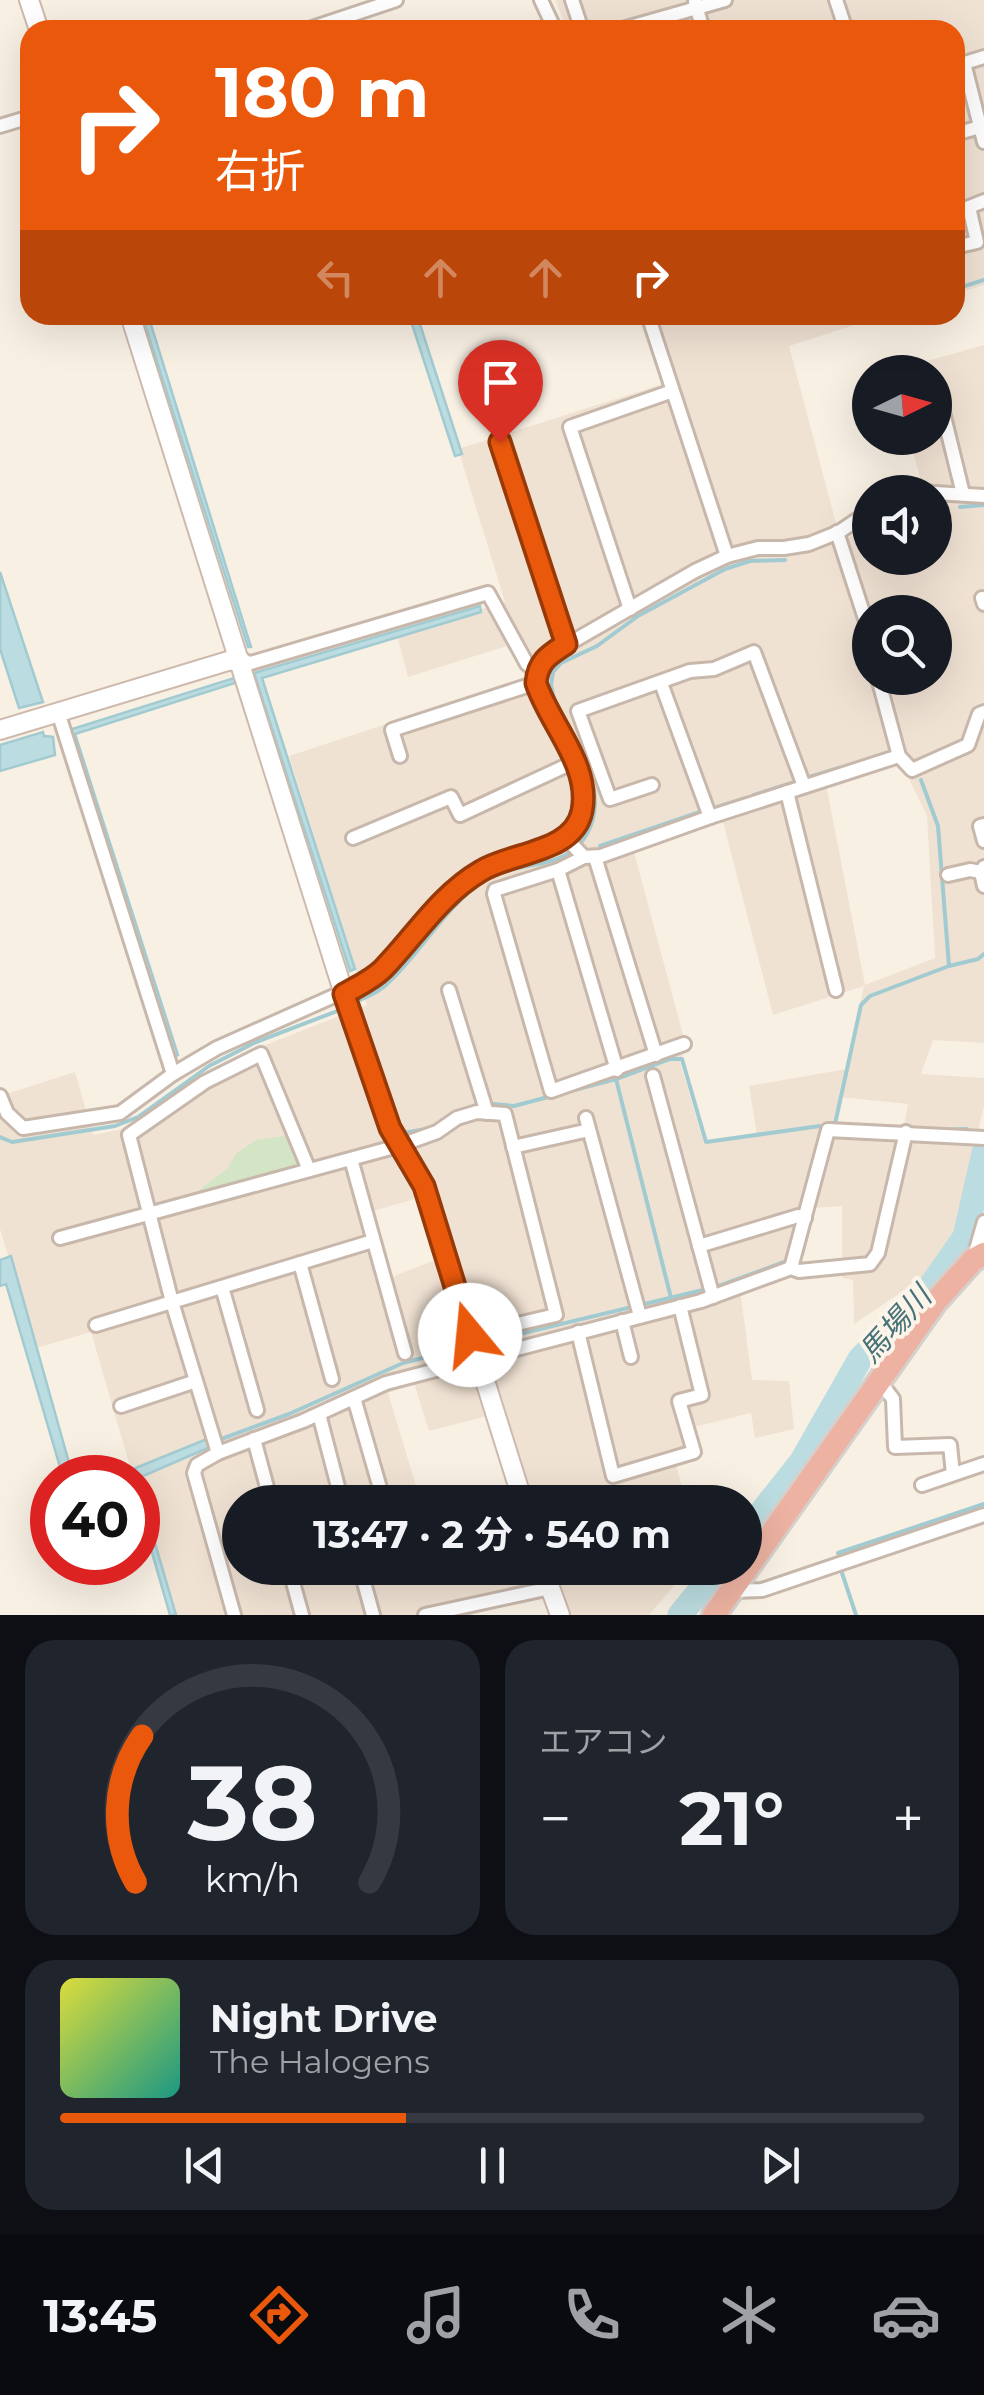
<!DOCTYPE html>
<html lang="ja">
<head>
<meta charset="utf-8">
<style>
  body { margin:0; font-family:Montserrat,"Noto Sans JP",sans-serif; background:#20242c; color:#f1f3f6; height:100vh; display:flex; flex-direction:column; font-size:38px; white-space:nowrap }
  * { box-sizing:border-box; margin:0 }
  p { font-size:32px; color:#9ea1a6 }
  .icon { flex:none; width:55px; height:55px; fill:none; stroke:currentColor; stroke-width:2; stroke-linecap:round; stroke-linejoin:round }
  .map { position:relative; height:1615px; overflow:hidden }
  .details { display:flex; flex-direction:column; gap:25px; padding:25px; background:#0d0f14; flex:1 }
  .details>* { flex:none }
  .guide { position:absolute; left:20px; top:20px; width:945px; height:305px; border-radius:30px; box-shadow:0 10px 40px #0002; background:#ea580c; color:#fff; overflow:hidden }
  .needle { width:65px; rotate:85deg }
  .controls { position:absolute; left:852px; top:355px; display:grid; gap:20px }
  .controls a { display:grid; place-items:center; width:100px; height:100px; border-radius:50%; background:#171b24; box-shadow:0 10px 40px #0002; font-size:50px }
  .speed { position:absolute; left:30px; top:1455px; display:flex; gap:20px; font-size:50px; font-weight:700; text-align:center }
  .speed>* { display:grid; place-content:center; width:130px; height:130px; border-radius:50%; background:#171b24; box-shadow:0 10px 40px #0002; line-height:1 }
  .speed .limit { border:15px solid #d22; background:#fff; color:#111 }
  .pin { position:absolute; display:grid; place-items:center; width:85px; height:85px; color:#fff; margin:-102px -42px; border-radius:50% 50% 50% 0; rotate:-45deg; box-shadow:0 0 10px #0007 }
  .pin .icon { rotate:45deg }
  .me { position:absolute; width:110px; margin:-55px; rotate:343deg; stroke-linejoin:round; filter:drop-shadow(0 0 8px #0008) }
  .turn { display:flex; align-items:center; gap:35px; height:210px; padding:0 30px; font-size:45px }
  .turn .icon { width:130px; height:130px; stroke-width:2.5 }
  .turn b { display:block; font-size:70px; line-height:85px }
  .lanes { display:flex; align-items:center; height:95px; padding:0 30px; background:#0003; justify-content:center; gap:50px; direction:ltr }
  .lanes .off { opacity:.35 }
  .big { font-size:75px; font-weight:700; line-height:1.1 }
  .details .widget { flex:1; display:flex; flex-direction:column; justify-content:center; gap:15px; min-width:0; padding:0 35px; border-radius:30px; background:#20242c }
  .details .dial { align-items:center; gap:0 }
  .dial svg { height:260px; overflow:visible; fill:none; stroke:#363941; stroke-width:7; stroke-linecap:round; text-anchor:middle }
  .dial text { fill:#f1f3f6; stroke:none }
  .song { display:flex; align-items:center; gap:30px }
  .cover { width:120px; height:120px; border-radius:15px; background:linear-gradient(135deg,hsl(60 70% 55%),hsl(170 70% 35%)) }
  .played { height:10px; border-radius:5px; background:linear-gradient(90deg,#ea580c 40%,#363941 40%) }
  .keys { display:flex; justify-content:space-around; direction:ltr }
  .heat { display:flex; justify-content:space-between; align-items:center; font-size:55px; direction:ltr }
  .details .tiles { flex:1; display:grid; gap:25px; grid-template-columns:1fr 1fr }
  .widget:last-child { grid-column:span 2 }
  .trip { position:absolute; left:222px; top:1485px; width:540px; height:100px; border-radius:50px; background:#171b24; box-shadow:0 10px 40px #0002; font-weight:700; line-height:100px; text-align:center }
  .menu { display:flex; height:160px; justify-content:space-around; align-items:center; background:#090b0e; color:#9ea1a6 }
  .menu .icon { width:70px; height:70px }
  .menu .current { color:#ea580c }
  .menu b { font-size:45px; color:#f1f3f6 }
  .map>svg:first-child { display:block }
</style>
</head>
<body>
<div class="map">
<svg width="984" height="1615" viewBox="0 0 984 1615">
  <rect width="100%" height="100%" fill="#f9f0e4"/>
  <g fill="#f0e2d3" fill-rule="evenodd">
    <polygon points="555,0 984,0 984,285 955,294 955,30 568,30"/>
    <path d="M681,315H886L789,346L841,542L870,525V558H935V492H924L909,438H935V372L892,371L984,345V1043L933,1040L921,1074L984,1078V1106L953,1236L924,1277L854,1324L853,1280L842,1278V1206L813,1208L799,1261L739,1282L752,1380L789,1381L794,1429L755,1438L751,1413L694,1427L700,1457L676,1465L686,1502H515L487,1416L429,1431L414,1383L388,1393L421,1502H240V1568H689L649,1615H552L544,1596L471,1615H173L138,1492V1478L133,1477L91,1332L36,1348L0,1229V1096L75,1072L93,1135L122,1129L138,1121L212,1071L255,1049L367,1005L289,756L527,678L507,646L408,677L397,635L505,602L458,449L663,384L645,326ZM870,612H935V678H870ZM900,760L927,816L935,958L865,985L826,784ZM722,818L773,1015L864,986L846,1069L749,1086L757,1136L704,1143L680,1062L686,1046L633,848ZM840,1097L908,1104L904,1125L836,1121ZM256,1140L303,1167L200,1189L228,1168L237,1152ZM418,1198L438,1259L389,1278L370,1212Z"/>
  </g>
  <polygon fill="#d3e5c4" points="290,1135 304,1167 202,1195 200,1189 228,1168 236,1153 256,1140"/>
  <g fill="#bbdce0" stroke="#a2cbd1" stroke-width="2.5">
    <polygon points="142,315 148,315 251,647 248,647"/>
    <polygon points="409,315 417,315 462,454 455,456"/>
    <polygon points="0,572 43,702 19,708 0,649"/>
    <polygon points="480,606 481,612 262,678 355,969 350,971 254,673"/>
    <polygon points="234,678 235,683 75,734 178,1055 174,1056 69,730"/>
    <polygon points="43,732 44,736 53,737 55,755 0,771 0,745"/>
    <polygon points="11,1256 73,1477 63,1477 6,1284 0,1286 0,1260"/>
    <polygon points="207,1439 210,1447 143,1476 138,1485 176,1615 170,1615 138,1504 138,1478 111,1478"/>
  </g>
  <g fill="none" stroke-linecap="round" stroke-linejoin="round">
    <g stroke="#a2cbd1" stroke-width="4">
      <polyline points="955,289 984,280"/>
      <polyline points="960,507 984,505"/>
      <polyline points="868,759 890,752"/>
      <polyline points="809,777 839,768"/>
      <polyline points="921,780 938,826 949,966"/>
      <polyline points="754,795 795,782"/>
      <polyline points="717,807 746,798"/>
      <path d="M579,845C618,800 576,742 554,699L551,685L553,672L561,663L597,646L638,616L725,569L750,561L785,560"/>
      <polyline points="600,846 700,812"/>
      <path d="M353,1003C364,998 378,993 387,984C422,952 443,909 483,881C510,863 547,869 572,851"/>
      <polyline points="617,1079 670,1059 682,1059 706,1142 820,1126"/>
      <polyline points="493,1104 514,1106 616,1079 671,1298"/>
      <polyline points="466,1109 476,1105"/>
      <polyline points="864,1126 835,1124 861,1005 870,996 949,966 978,959 984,954"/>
      <polyline points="937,1130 967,1129"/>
      <polyline points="403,1133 432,1128"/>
      <polyline points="0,1137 12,1142 115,1126 138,1117 209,1066 254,1043 345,1008"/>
      <polyline points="802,1254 819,1186"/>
      <polyline points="716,1287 787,1261"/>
      <polyline points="478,1344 707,1289"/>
      <polyline points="216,1441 289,1414 403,1363 469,1346"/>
      <polyline points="838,1553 984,1504"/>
      <polyline points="841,1570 856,1615"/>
    </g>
    <g stroke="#bbdce0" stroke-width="25">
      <polyline points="745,1533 802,1461 860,1359 930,1287 965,1237 984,1153"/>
      <polyline points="680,1615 718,1568"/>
    </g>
    <g stroke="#c8b8ac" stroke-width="18">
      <g id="street">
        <polyline points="541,0 555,30"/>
        <polyline points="572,0 582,30"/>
        <polyline points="836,0 846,30"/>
        <polyline points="695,2 703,30"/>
        <polyline points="306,30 396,0"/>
        <polyline points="619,30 725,0"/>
        <polyline points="964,63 984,142"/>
        <polyline points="955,66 984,57"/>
        <polyline points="0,126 30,117"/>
        <polyline points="955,134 980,127"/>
        <polyline points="955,247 977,242 969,207 984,201"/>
        <polyline points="648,315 727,556"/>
        <polyline points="938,392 963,494"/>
        <polyline points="499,442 566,644"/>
        <polyline points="910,492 929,492"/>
        <polyline points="935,493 984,496"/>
        <polyline points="837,532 870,634"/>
        <polyline points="982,598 984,604"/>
        <polyline points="630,609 570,427 667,393"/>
        <polyline points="240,660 251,663 488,593 527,664 537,671"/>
        <polyline points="878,678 899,756 912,770 968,745 979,714 984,712"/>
        <polyline points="661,683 710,817"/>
        <polyline points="58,712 173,1074"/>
        <polyline points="400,756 392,730 536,683"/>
        <polyline points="652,785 610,799 578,711 690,671 714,669 754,652 804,786"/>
        <polyline points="787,792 836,990"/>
        <polyline points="984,825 980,826 984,841"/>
        <polyline points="353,838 451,797 460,815 574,762"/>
        <polyline points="566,838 584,857 601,856 710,817 899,756"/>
        <polyline points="584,857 558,870 495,890 494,894 551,1091 684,1044"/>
        <polyline points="595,857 656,1055"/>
        <polyline points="984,867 981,872 984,886"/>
        <polyline points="558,870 617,1070"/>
        <polyline points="948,875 970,870 981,872"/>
        <polyline points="449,990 487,1113"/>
        <polyline points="653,1076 713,1297"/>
        <polyline points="0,1096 7,1113 23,1128 120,1113 173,1074 217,1048 370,980 459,886 500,861 566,838 581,818 583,805 580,773 536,683 537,671 544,658 695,571 727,556 758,548 784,548 809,544 839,532 870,511"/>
        <polyline points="586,1118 640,1316"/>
        <polyline points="513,1147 589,1130"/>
        <polyline points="351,1159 405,1353"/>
        <polyline points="60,1238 398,1146 437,1132 457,1118 477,1112 505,1114 556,1315 470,1335"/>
        <polyline points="699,1246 798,1216 805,1218"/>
        <polyline points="973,1260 984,1222"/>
        <polyline points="300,1263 332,1379"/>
        <polyline points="791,1268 828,1130 984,1138"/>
        <polyline points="222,1287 257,1410"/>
        <polyline points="622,1321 631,1357"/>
        <polyline points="96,1325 373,1241"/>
        <polyline points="578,1332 613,1476 694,1452 679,1401 702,1395 680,1306"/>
        <polyline points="880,1382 893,1399 895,1447 950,1445 953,1474"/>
        <polyline points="354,1398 384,1502"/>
        <polyline points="121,1406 196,1381"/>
        <polyline points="319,1414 342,1502"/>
        <polyline points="254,1439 271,1502"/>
        <polyline points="218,1453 172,1302 129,1135 205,1082 261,1054 309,1170"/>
        <polyline points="922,1485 984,1464"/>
        <polyline points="289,1568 302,1615"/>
        <polyline points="360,1568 373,1615"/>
        <polyline points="734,1591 762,1590 984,1515"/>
        <polyline points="234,1615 194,1473 197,1465 218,1453 303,1421 386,1383 701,1301 791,1268 799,1271 870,1264 878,1253 906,1132"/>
        <polyline points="425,1615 550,1588"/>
      </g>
    </g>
    <g stroke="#cebaac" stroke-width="22">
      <g id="secondary">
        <polyline points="29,0 39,30"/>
        <polyline points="130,315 344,994 390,1128 424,1186 523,1502"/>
        <polyline points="0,730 228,661 240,660"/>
        <polyline points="543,1568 560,1615"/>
      </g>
    </g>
    <g stroke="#d6d0cd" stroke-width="28">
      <polyline id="highway" points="714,1615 936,1301 973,1260 984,1254"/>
    </g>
    <use href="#street" stroke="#fff" stroke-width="12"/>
    <use href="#secondary" stroke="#fff" stroke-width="18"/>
    <use href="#highway" stroke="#edb2a1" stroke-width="22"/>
  </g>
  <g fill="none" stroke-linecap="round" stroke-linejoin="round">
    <g stroke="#983908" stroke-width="25">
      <path id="route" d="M470,1335L424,1186L390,1128L344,994C358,986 372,980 383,969C415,936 440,895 481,871C511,852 574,853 582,811C591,765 550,725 536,683C538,661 549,655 566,644L500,442"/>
    </g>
    <use href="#route" stroke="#ea580c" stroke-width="18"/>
  </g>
  <g text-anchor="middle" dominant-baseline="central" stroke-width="8" stroke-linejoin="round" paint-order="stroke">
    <g font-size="30" font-style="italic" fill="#467379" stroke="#fdf4e9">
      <text transform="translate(895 1324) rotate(-48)">馬場川</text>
    </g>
  </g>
</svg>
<div class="controls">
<a><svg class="needle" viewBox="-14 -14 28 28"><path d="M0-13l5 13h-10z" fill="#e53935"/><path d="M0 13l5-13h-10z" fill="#9ea1a6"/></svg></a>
<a><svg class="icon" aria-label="sound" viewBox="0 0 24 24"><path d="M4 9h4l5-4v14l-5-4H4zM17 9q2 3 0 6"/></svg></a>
<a><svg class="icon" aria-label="search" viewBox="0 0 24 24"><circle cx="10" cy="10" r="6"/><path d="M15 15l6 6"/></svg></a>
</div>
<div class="speed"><div class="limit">40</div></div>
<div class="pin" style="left:500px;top:442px;background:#d93025"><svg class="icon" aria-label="arrive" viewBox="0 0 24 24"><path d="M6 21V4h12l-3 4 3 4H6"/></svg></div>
<svg class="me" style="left:470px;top:1335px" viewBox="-20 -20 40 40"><circle r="19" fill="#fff"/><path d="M0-13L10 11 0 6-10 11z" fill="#ea580c"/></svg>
<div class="trip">13:47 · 2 分 · 540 m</div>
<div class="guide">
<div class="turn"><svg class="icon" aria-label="right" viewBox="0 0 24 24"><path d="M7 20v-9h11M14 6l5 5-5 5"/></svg><div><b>180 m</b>右折</div></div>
<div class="lanes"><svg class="icon off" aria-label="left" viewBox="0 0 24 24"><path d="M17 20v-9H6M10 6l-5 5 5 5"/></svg><svg class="icon off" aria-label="ahead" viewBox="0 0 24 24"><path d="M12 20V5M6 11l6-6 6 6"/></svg><svg class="icon off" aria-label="ahead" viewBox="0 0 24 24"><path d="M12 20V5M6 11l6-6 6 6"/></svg><svg class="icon" aria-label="right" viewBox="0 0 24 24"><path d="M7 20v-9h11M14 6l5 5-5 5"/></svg></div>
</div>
</div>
<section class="details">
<div class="tiles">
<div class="widget dial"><svg viewBox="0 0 100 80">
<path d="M14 69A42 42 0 1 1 86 69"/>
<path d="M14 69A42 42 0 0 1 16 24" stroke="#ea580c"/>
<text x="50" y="56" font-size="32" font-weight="700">38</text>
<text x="50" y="72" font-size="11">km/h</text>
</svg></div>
<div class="widget"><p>エアコン</p>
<div class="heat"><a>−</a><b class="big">21°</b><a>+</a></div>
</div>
<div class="widget">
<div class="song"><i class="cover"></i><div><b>Night Drive</b><p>The Halogens</p></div></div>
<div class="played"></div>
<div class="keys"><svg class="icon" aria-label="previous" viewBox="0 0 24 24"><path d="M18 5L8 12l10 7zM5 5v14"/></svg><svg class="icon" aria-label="pause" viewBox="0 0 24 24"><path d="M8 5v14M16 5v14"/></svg><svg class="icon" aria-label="next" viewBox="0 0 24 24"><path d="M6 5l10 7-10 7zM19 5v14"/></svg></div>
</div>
</div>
</section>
<nav class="menu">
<b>13:45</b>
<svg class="icon current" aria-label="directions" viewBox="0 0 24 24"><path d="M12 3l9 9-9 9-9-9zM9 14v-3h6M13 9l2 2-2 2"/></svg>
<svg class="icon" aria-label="music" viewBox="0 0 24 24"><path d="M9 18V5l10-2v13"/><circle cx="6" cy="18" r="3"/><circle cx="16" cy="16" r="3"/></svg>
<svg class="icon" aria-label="phone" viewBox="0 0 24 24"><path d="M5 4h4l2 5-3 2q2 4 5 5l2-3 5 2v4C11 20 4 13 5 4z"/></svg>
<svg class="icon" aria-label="climate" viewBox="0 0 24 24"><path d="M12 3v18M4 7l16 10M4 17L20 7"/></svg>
<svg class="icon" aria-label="car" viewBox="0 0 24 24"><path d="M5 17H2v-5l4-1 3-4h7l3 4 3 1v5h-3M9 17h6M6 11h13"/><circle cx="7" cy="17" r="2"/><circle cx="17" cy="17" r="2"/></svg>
</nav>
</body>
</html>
